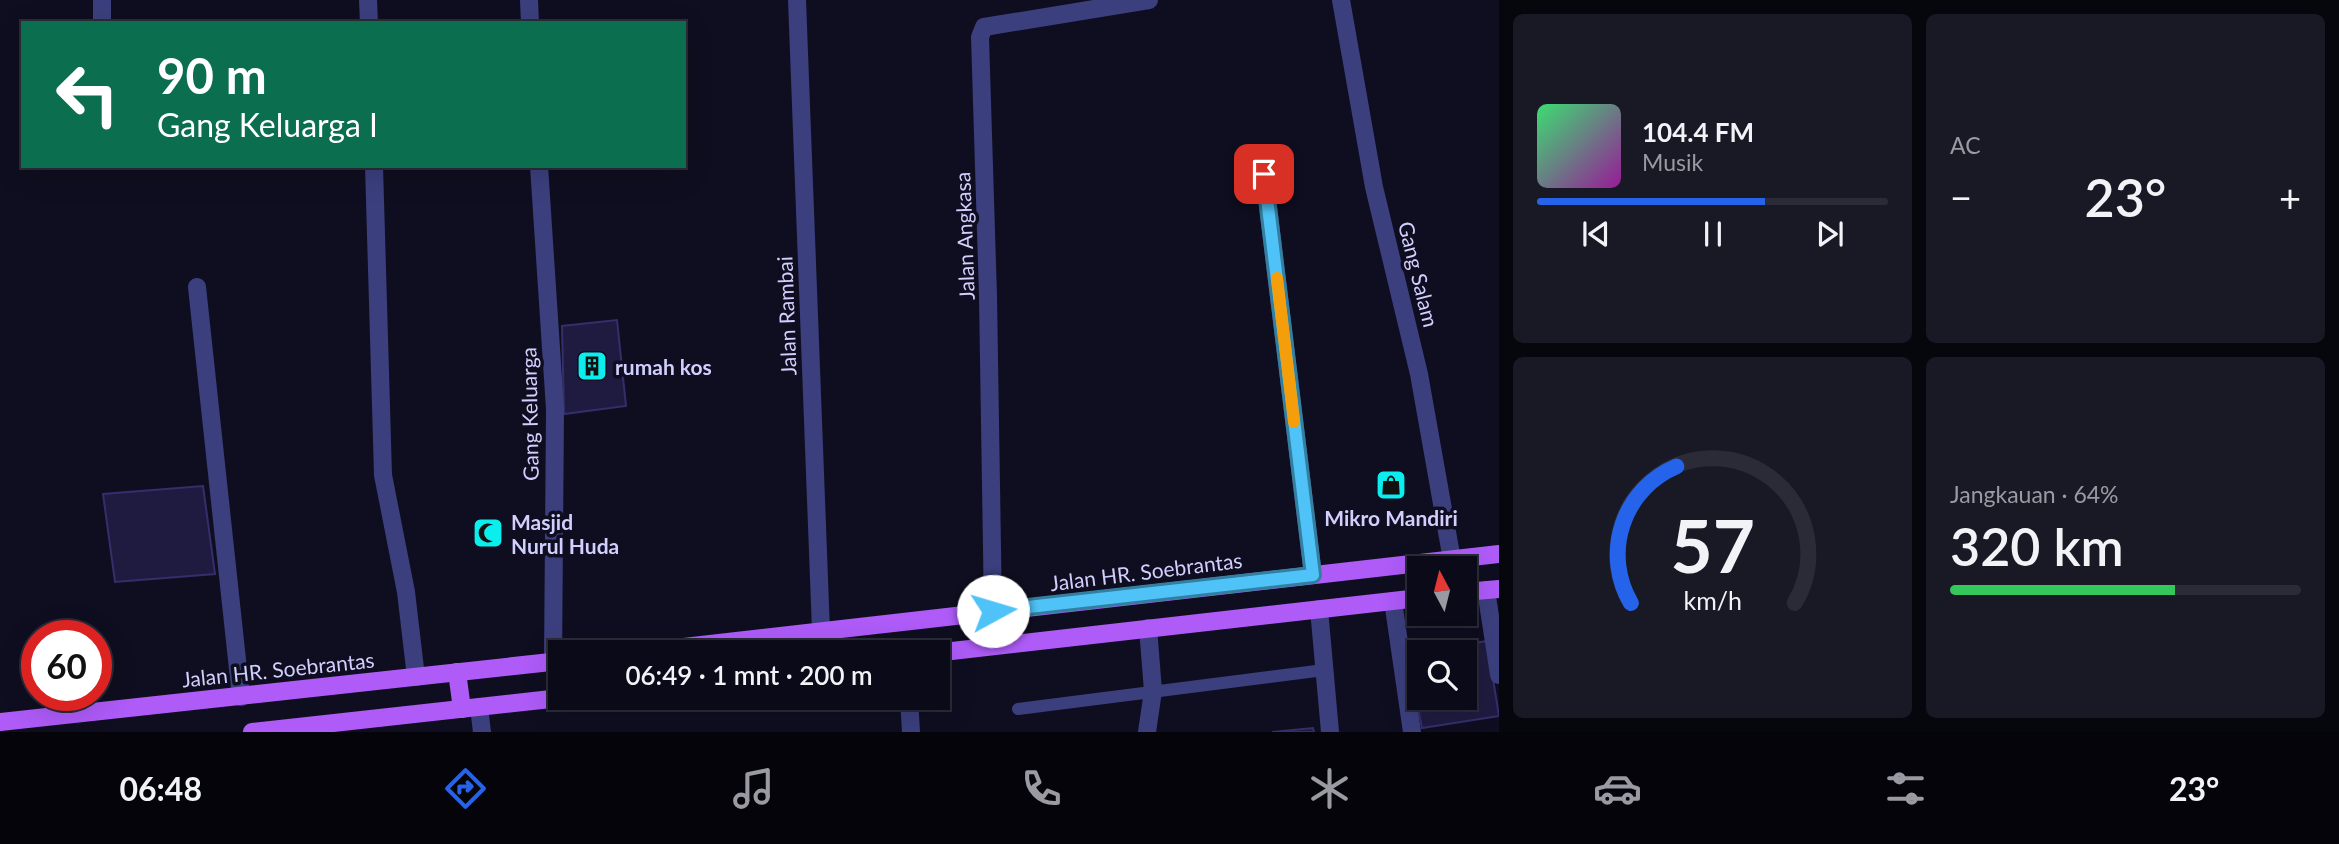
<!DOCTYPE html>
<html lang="id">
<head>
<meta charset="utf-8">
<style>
  body { margin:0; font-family:Lato,sans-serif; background:#191825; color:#f1f3f6; height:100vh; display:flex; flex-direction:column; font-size:26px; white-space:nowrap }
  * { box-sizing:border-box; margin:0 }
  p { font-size:23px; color:#9a9aa2 }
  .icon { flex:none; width:38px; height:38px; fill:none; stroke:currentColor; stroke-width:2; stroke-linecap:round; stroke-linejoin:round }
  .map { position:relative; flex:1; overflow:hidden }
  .sheet { display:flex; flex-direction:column; gap:14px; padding:14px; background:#06060d; width:840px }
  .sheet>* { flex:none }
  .top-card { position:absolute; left:21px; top:21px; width:665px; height:147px; border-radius:0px; box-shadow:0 7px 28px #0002,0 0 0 2px #2b2b37; background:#0b6e4f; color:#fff; overflow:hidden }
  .needle { width:46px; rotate:353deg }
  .controls { position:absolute; left:1407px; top:556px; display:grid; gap:14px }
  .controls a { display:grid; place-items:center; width:70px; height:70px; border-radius:0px; background:#0b0a18; box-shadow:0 7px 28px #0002,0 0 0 2px #2b2b37; font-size:35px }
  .speed { position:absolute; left:21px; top:620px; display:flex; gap:14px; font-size:35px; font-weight:700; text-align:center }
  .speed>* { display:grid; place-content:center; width:91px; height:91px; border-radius:50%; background:#0b0a18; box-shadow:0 7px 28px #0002,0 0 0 2px #2b2b37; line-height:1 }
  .speed .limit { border:10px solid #d22; background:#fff; color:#111 }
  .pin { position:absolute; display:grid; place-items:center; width:60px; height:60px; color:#fff; margin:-30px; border-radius:14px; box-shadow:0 4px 10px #0006 }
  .me { position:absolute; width:77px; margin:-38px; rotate:84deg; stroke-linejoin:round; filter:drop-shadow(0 0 5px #0008) }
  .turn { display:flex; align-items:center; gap:24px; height:147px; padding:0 21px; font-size:32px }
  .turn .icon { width:91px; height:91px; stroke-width:2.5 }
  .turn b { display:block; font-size:49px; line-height:60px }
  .big { font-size:52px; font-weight:600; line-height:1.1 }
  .sheet .card { flex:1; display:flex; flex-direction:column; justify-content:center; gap:10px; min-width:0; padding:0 24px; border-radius:10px; background:#191825 }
  .sheet .dial { align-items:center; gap:0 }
  .dial svg { height:182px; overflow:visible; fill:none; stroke:#2b2b37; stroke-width:7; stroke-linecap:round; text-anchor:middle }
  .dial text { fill:#f1f3f6; stroke:none }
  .song { display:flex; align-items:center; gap:21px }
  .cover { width:84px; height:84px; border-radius:10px; background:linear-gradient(135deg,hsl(140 70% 55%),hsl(300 70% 35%)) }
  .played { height:7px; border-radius:4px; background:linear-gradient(90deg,#2563eb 65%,#2b2b37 65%) }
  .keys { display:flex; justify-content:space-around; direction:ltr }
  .heat { display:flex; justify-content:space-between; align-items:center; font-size:38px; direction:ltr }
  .charge { height:10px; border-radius:5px; background:linear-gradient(90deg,#34c759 64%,#2b2b37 0) }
  .sheet .tiles { flex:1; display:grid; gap:14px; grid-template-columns:repeat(2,1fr) }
  .trip { position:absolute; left:548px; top:640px; width:402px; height:70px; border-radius:0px; background:#0b0a18; box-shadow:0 7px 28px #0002,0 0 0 2px #2b2b37; font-weight:600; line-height:70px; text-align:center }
  .tab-bar { display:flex; height:112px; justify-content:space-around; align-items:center; background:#04040a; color:#9a9aa2 }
  .tab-bar .icon { width:49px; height:49px }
  .tab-bar .current { color:#2563eb }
  .tab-bar b { font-size:32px; color:#f1f3f6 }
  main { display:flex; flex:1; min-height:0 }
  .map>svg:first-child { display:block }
</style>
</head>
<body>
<main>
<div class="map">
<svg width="1499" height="732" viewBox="0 0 1499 732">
  <rect width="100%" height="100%" fill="#0f0e20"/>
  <g fill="#1f1b40" stroke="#342e6b" stroke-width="2" fill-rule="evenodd">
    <polygon points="617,320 626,406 564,414 562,326"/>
    <polygon points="203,486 215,574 115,582 103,494"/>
    <path d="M1487,641L1499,716L1422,728L1408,654ZM1419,653H1465V698H1419Z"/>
    <polygon points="1313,728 1314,732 1272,732"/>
  </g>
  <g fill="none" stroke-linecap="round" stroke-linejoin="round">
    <polyline stroke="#3b3f7d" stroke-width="12" points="1018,709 1324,670"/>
    <g stroke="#3b3f7d" stroke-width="18">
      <polyline points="102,0 102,23"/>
      <polyline points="368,0 369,23"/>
      <polyline points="529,0 530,23"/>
      <polyline points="797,0 821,631"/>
      <polyline points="1341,0 1374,187 1419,374 1452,560"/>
      <polyline points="374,166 383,475 406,592 416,677"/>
      <polyline points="539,166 555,409 553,662"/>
      <polyline points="1264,174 1313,575"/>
      <polyline points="197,287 241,697"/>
      <polyline points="1486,590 1499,675"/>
      <polyline points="1393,601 1412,732"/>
      <polyline points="1319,609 1330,732"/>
      <polyline points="993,612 988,296 980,37 984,27 1149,0"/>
      <polyline points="909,698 911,732"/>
      <polyline points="479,707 482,732"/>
      <polyline points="1147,732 1153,691 1148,628"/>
    </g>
    <g stroke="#ae5bf8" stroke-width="18">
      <polyline points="1465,592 1499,589"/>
      <polyline points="631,653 1499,554"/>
      <polyline points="934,653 1419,598"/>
      <polyline points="457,672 462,709"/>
      <polyline points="0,722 560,661"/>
      <polyline points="252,732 560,698"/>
    </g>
  </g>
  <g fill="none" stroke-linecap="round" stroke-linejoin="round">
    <g stroke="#337fa1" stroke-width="18">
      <polyline id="route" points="993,611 1313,575 1264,174"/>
    </g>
    <use href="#route" stroke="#4fc3f7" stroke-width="12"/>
    <polyline stroke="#f59e0b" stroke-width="12" points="1277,278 1294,422"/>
  </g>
  <defs>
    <g id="building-square" transform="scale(1.575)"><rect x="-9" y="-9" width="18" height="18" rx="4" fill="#0beeee" stroke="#0f0e20"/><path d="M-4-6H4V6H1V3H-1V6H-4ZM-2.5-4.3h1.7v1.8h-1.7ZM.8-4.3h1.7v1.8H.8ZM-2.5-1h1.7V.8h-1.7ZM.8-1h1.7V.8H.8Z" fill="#111"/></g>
    <g id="shop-square" transform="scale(1.575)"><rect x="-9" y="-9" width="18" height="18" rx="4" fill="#0beeee" stroke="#0f0e20"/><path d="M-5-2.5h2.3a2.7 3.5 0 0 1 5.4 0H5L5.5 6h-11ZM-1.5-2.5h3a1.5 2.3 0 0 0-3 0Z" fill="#111"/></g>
    <g id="mosque-square" transform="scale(1.575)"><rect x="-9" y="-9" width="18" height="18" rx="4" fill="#0beeee" stroke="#0f0e20"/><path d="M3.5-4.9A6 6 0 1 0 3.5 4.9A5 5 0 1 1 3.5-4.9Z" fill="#111"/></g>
  </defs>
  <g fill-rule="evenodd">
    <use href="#building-square" x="592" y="366"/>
    <use href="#shop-square" x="1391" y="485"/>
    <use href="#mosque-square" x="488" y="533"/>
  </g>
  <g text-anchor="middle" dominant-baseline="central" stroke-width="7" stroke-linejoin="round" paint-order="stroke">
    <g font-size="21" fill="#d0cffd" stroke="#0f0e20">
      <text transform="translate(964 236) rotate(-92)">Jalan Angkasa</text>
      <text transform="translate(1419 274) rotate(76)">Gang Salam</text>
      <text transform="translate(786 316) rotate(-92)">Jalan Rambai</text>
      <text transform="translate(529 414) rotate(-91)">Gang Keluarga</text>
      <text transform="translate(1146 571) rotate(-7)">Jalan HR. Soebrantas</text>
      <text transform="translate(278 669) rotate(-6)">Jalan HR. Soebrantas</text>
    </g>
    <g font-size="21" font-weight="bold" fill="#d0cffd" stroke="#0f0e20" text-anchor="start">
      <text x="615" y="366">rumah kos</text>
      <text x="1391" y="517" text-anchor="middle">Mikro Mandiri</text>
      <text x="511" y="521">Masjid<tspan x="511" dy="24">Nurul Huda</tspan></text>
    </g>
  </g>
</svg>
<div class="controls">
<a><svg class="needle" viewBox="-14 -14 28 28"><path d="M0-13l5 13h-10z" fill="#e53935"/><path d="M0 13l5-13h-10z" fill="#9a9aa2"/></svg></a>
<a><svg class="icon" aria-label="search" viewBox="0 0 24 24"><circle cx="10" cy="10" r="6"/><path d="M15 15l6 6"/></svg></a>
</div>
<div class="speed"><div class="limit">60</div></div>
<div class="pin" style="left:1264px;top:174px;background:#d93025"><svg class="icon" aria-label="arrive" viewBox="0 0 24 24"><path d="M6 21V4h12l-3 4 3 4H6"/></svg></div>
<svg class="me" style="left:993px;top:611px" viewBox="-20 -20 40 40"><circle r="19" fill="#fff"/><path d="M0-13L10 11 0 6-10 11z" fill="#4fc3f7"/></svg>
<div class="trip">06:49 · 1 mnt · 200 m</div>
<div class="top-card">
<div class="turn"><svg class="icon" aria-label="left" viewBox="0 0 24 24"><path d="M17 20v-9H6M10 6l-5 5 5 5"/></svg><div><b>90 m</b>Gang Keluarga I</div></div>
</div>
</div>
<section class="sheet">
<div class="tiles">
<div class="card">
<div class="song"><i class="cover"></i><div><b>104.4 FM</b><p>Musik</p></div></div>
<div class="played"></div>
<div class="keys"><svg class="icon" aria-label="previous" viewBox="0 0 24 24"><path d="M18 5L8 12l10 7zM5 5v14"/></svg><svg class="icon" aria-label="pause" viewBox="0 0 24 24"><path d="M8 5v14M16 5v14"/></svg><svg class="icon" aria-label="next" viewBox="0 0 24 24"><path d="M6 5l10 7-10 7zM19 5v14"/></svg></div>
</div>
<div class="card"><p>AC</p>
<div class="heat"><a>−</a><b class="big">23°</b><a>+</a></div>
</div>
<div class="card dial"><svg viewBox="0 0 100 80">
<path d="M14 69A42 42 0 1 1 86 69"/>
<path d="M14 69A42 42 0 0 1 34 9" stroke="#2563eb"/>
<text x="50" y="56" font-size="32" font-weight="700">57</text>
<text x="50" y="72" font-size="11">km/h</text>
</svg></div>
<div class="card"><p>Jangkauan · 64%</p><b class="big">320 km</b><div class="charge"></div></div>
</div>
</section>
</main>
<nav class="tab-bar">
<b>06:48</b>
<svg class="icon current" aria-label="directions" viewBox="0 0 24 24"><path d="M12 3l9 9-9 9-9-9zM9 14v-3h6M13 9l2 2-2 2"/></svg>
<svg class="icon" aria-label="music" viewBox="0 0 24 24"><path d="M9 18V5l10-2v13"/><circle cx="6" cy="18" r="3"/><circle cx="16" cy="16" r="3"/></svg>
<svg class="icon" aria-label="phone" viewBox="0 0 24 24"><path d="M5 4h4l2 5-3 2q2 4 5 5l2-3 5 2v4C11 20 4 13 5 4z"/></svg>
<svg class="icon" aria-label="climate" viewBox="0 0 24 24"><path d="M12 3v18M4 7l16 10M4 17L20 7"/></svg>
<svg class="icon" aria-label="car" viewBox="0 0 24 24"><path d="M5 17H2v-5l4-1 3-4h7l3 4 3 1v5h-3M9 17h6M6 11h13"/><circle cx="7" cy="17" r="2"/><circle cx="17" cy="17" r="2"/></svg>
<svg class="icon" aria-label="filters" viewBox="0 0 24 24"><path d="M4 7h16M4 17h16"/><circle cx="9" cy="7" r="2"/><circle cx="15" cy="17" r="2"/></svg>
<b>23°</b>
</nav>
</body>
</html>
